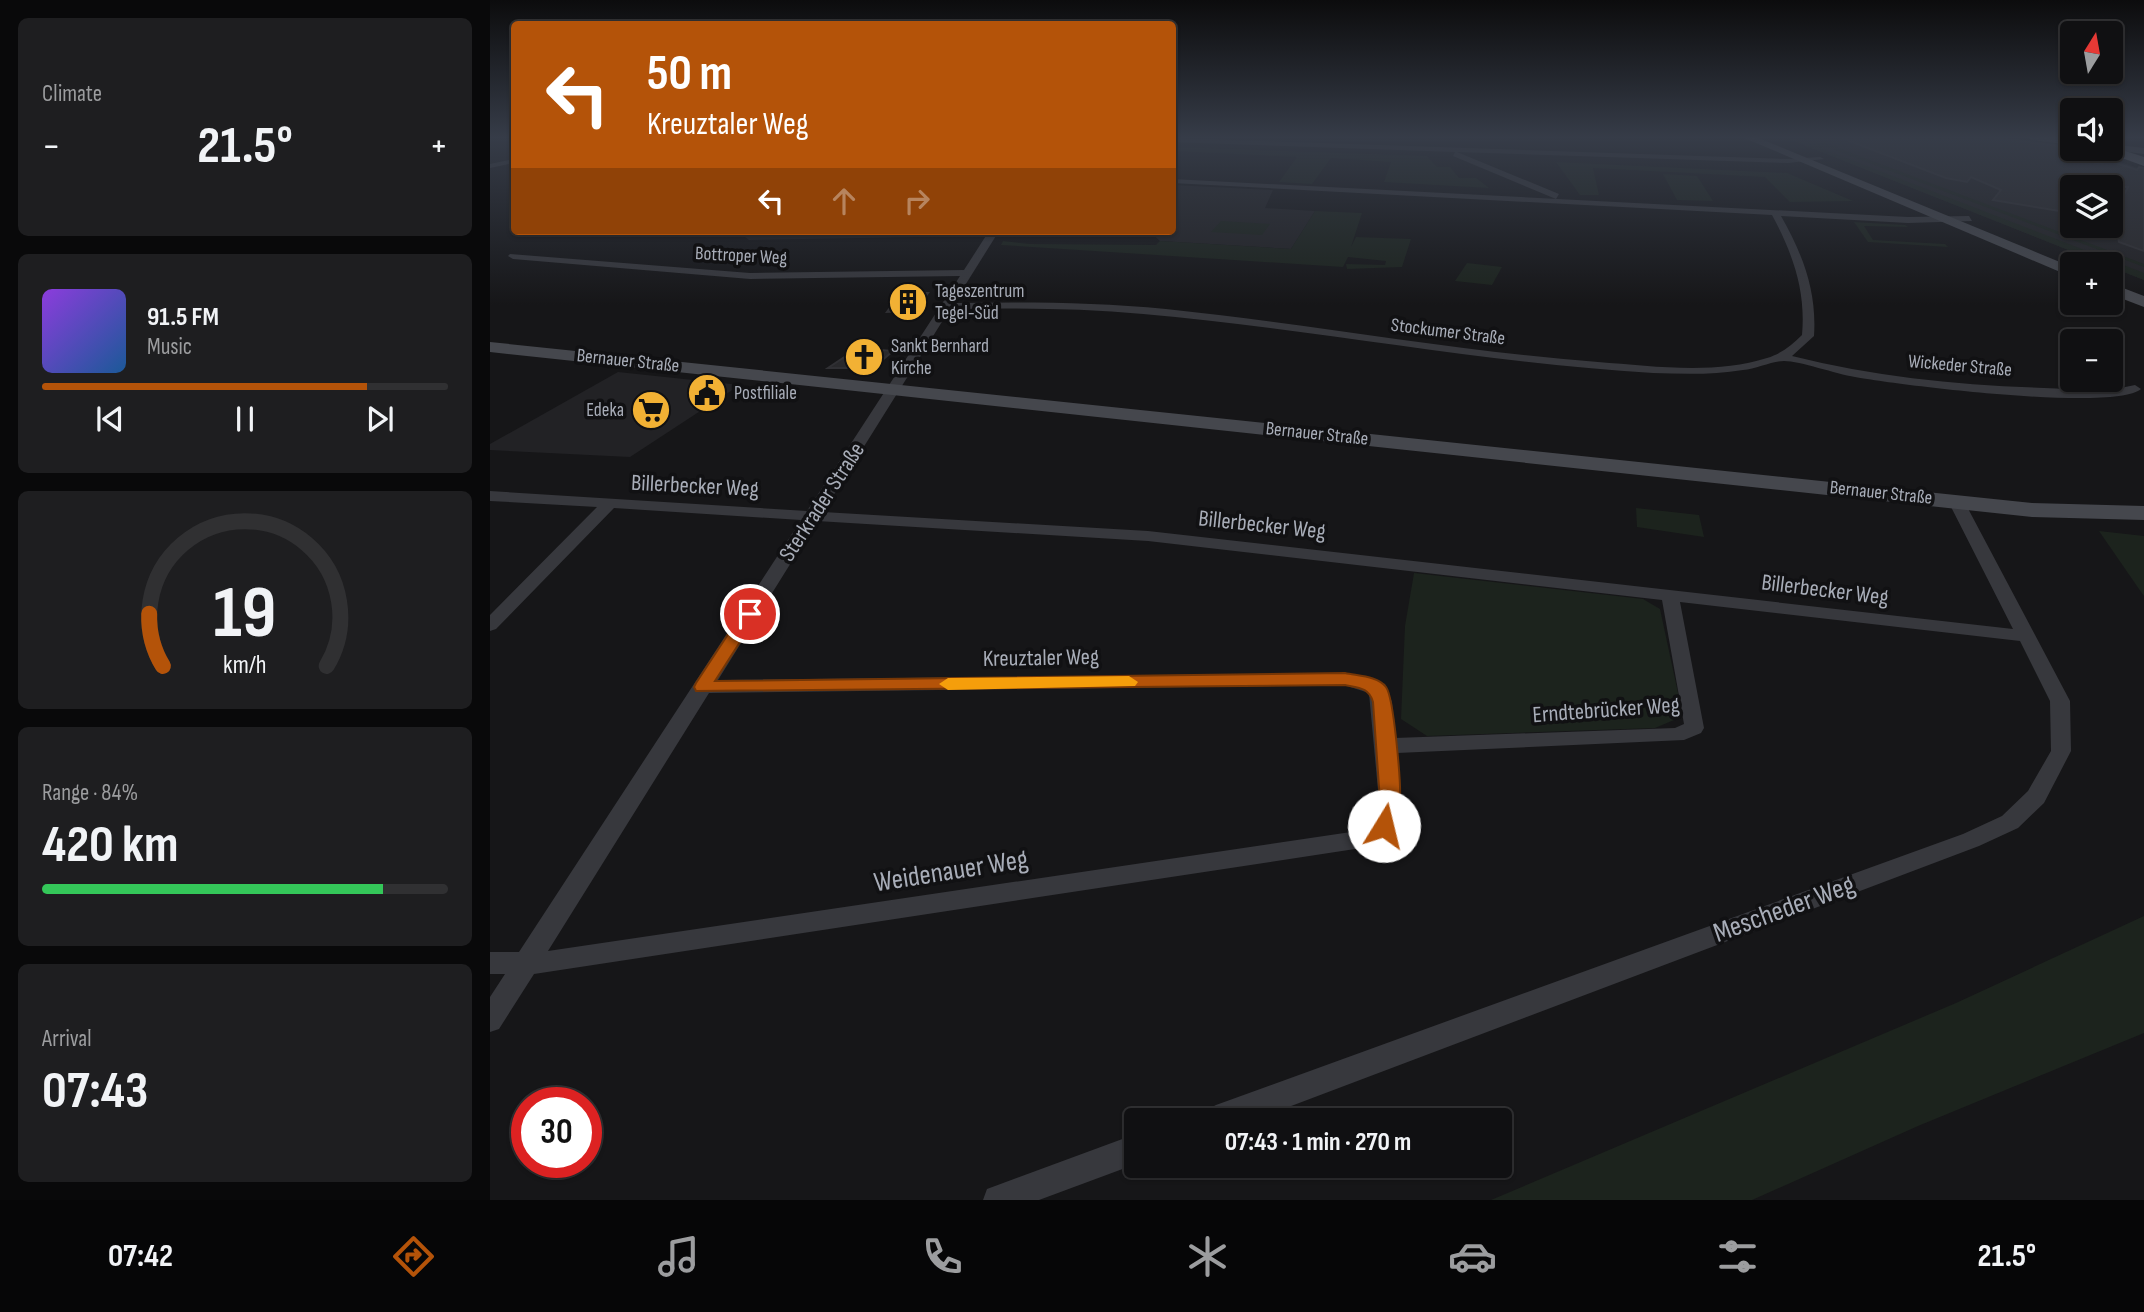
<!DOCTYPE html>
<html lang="en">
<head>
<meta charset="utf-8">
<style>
  body { margin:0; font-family:"Sofia Sans Condensed",sans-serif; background:#1e1e20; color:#f1f3f6; height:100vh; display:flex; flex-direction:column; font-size:26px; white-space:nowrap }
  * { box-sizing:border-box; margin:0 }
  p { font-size:23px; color:#9c9d9f }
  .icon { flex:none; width:38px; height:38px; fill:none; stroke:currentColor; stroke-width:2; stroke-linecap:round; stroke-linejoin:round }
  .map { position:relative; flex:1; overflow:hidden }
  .panel { display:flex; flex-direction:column; gap:18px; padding:18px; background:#09090a; width:490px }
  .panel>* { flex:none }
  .hud { position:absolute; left:21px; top:21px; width:665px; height:214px; border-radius:7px; box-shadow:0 2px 5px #0004,0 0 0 2px #303032; background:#b45309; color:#fff; overflow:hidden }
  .needle { width:46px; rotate:11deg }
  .buttons { position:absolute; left:1570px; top:21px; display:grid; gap:14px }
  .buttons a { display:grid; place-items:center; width:63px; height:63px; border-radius:7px; background:#101012; box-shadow:0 2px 5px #0004,0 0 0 2px #303032; font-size:35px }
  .speed { position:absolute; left:21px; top:1087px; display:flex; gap:14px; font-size:35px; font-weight:700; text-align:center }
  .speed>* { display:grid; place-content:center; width:91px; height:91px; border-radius:50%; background:#101012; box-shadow:0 2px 5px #0004,0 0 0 2px #303032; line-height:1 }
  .speed .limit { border:10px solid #d22; background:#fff; color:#111 }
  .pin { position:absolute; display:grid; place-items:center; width:60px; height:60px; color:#fff; margin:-30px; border:4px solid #fff; border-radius:50%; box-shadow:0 2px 7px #0007 }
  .me { position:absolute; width:77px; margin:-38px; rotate:9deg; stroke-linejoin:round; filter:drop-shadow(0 0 5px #0008) }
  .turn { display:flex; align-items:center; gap:24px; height:147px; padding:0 21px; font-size:32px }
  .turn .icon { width:91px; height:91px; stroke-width:2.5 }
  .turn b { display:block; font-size:49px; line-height:60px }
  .lanes { display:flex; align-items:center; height:66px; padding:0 21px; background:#0003; justify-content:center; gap:35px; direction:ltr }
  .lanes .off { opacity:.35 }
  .big { font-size:52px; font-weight:700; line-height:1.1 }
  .panel .card { flex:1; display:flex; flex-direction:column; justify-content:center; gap:10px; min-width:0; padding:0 24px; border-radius:10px; background:#1e1e20 }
  .panel .dial { align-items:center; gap:0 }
  .dial svg { height:182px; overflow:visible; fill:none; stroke:#303032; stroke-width:7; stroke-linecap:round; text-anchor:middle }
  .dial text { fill:#f1f3f6; stroke:none }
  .song { display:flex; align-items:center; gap:21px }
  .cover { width:84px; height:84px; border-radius:10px; background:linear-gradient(135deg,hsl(270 70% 55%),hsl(210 70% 35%)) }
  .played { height:7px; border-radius:4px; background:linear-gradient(90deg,#b45309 80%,#303032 80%) }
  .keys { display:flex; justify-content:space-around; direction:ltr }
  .heat { display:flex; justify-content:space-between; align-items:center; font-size:38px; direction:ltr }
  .charge { height:10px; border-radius:5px; background:linear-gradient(90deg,#34c759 84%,#303032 0) }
  .trip { position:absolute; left:634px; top:1108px; width:388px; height:70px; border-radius:7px; background:#101012; box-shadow:0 2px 5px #0004,0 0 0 2px #303032; font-weight:700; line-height:70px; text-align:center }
  .tabs { display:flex; height:112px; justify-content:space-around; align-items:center; background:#060607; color:#9c9d9f }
  .tabs .icon { width:49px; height:49px }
  .tabs .active { color:#b45309 }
  .tabs b { font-size:32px; color:#f1f3f6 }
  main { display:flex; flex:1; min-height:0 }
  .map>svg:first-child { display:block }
</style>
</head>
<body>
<main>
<section class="panel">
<div class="card"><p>Climate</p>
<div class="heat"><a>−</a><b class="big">21.5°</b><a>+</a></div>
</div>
<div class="card">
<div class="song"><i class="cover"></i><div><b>91.5 FM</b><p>Music</p></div></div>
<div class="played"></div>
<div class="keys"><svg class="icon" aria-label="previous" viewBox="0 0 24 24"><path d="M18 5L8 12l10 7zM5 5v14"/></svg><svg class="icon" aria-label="pause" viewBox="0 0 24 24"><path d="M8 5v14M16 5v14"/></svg><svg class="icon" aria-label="next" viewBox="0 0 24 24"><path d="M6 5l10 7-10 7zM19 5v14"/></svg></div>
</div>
<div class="card dial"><svg viewBox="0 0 100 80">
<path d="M14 69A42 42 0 1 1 86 69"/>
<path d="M14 69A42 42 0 0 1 8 46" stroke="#b45309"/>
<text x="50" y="56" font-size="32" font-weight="700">19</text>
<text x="50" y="72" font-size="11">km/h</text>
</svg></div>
<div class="card"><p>Range · 84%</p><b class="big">420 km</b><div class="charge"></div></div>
<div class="card"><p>Arrival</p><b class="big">07:43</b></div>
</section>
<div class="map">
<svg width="1654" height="1200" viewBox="0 0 1654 1200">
  <rect width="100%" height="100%" fill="#161618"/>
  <g fill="#222225" fill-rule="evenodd">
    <path d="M1294,137H1512L1582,146V149H1592L1654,170V280ZM1582,187H1620V226H1582Z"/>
    <polygon points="683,185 783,190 775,208 825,211 801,249 670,241 659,231 682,231"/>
    <polygon points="247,231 489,231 486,236 259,240"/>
    <polygon points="128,372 250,385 140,457 0,450 0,444"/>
  </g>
  <g fill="#1c231d">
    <polygon points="1335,143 1654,264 1654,267 1337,147 1330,148 1654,273 1654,280 1314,145"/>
    <polygon points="683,147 937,156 947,167 960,167 969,178 986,178 999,188 894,182 901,162 841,158 822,184 789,182 807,157 683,151"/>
    <polygon points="1066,162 1297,173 1363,201 1300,202 1275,177 1103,168 1109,195 1090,195"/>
    <polygon points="1173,174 1207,176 1223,201 1187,200"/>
    <polygon points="825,211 872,213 861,247 866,237 921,239 912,267 857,269 856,264 895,265 896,261 858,257 853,267 511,245 513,241 540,244 666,245 670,241 801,249"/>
    <polygon points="731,221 780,224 772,235 721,232"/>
    <polygon points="1364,222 1415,225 1418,227 1374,226 1383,240 1455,244 1458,247 1378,242"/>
    <polygon points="977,263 1012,267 1002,285 965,281"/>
    <polygon points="1146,508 1209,515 1214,537 1147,527"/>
    <polygon points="1609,531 1654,536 1654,596 1649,589"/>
    <polygon points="924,573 1153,599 1170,609 1191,707 1184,720 1165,728 937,736 911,719 915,626"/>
    <polygon points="1654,916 1654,1033 1428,1126 1262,1200 1001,1200 1466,1003"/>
  </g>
  <g fill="#29292c" stroke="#303034" stroke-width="2">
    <polygon points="1349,137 1500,137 1575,147 1575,152 1606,163 1623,162 1647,170 1649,167 1654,168 1654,251 1629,242 1624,214 1638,187 1582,187 1582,213 1503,200 1511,190 1481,177 1477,182 1456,178"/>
    <polygon points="411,293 438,293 425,311 397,312"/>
    <polygon points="368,348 403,351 383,368 338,368"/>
  </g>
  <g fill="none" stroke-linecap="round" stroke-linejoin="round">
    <g fill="#37383d" fill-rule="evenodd">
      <polygon points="682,138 1298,159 1330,157 1334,159 1298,163 967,152 1069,194 1066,199 963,156 965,152 682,142"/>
      <polygon points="24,159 24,163 0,168 0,164"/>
      <path d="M682,179L1418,217L1479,216L1482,221L1418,223L1291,216C1313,255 1327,291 1324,336L1302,356C1385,377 1469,385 1554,388C1585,389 1614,393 1645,385L1651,389C1624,412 1409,385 1365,377C1346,374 1310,361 1294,361C1282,361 1266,369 1253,370C1224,375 1193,374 1163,373C992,363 824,329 653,314C589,308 524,308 460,309L333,512L658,531L1523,629L1458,501L1466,496L1474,501L1580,701L1581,751L1554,803L1528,828L1489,846L764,1120H711L716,1110L726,1105L1473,834L1512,816L1538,791L1561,751L1560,701L1530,641L1190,602L1214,728L1211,733L1194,740L907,753C908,772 917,820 900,833C891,840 876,845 865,849L44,974L9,1029L0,1032V997L15,974H0V952H29L311,520L124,508L6,629L0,631V615L107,507L0,501V491L317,511L470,276L260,279L23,259L18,256L20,254L260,273L474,270L499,231H509L464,303C535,302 605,302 676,309C820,324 963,351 1108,362C1162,366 1224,375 1277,358C1291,354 1302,345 1312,335C1316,291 1303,254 1282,215L682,183ZM327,521L658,541L1172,600L1194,724L1185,728L905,738L902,702L895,684L855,673L228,680ZM854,685L879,693L889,801L884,821L861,832L58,951L219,693Z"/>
      <polygon points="646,1134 646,1164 549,1200 493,1200 497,1189"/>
    </g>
    <g fill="#45474d" fill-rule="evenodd">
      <polygon points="1252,137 1266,137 1582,267 1582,277"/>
      <polygon points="1537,137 1582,139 1582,145 1542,140"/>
      <polygon points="1620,144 1654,148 1654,154 1616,149 1620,149"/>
      <polygon points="1620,283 1654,296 1654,307 1620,294"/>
      <polygon points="0,342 1542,503 1654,506 1654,520 1542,517 0,352"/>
    </g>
    <g fill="#63666e" fill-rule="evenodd">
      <polygon points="1570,137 1582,137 1582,143"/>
      <polygon points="1620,146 1654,157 1654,166 1607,149"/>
    </g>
  </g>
  <linearGradient id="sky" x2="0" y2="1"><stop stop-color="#0c0c0d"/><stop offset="0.45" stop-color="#363c48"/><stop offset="1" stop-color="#363c48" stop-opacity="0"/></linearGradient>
  <rect width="1654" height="305" fill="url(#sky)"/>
  <path fill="#b45309" stroke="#753606" stroke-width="2" d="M260,609L268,614L225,681L855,673C868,676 888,676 896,687C904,698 911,783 910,800C909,810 905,823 901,831H886L883,826L890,801L883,702C879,688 870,688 855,685L206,691L204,687L206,683L254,610Z"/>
  <polygon fill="#f59e0b" points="639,676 648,682 645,686 458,690 449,684 458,678"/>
  <defs>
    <g id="building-disc" transform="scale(2.0125)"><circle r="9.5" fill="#f2b134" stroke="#111113"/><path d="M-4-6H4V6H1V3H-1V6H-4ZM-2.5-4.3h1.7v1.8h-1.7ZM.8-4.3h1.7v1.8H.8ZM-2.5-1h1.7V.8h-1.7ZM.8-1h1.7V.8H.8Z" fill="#111"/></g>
    <g id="church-disc" transform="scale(2.0125)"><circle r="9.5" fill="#f2b134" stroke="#111113"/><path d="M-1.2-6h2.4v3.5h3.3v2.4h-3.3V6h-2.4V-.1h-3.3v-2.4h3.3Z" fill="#111"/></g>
    <g id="civic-disc" transform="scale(2.0125)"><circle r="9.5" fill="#f2b134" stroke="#111113"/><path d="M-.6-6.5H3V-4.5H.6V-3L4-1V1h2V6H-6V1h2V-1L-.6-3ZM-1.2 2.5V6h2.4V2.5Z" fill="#111"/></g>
    <g id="supermarket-disc" transform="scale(2.0125)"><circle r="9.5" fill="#f2b134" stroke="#111113"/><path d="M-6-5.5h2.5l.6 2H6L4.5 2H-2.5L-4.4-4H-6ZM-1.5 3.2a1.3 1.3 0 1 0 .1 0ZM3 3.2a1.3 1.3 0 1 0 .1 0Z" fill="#111"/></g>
  </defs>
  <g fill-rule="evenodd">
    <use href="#building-disc" x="418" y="302"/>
    <use href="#church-disc" x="374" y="357"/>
    <use href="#civic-disc" x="217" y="393"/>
    <use href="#supermarket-disc" x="161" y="410"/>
  </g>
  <g text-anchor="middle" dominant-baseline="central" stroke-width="7" stroke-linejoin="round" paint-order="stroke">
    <g font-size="19" fill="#a8adb8" stroke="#111113">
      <text transform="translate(251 256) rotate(3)">Bottroper Weg</text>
      <text transform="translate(958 332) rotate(7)">Stockumer Straße</text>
      <text transform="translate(138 361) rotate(6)">Bernauer Straße</text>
      <text transform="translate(1470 366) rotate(5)">Wickeder Straße</text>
      <text transform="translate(827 434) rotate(6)">Bernauer Straße</text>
      <text transform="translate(1391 493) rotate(6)">Bernauer Straße</text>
    </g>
    <g font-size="19" fill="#a8adb8" stroke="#111113" text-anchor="start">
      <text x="445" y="291">Tageszentrum<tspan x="445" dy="22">Tegel-Süd</tspan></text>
      <text x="401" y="346">Sankt Bernhard<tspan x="401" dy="22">Kirche</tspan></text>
      <text x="244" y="393">Postfiliale</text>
      <text x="134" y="410" text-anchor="end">Edeka</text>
    </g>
    <g font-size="23" fill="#a8adb8" stroke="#111113">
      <text transform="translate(205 486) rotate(3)">Billerbecker Weg</text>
      <text transform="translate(332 502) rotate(-57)">Sterkrader Straße</text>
      <text transform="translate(772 525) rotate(6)">Billerbecker Weg</text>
      <text transform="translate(1335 590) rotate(7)">Billerbecker Weg</text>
      <text transform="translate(551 658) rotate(-1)">Kreuztaler Weg</text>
      <text transform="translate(1116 710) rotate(-4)">Erndtebrücker Weg</text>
    </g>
    <g font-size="28" fill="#a8adb8" stroke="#111113">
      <text transform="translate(461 871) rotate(-9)">Weidenauer Weg</text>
      <text transform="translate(1294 909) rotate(-20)">Mescheder Weg</text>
    </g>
  </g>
</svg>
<div class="buttons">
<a><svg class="needle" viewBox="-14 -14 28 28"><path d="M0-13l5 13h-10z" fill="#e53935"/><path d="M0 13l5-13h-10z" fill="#9c9d9f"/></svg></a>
<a><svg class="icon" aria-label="sound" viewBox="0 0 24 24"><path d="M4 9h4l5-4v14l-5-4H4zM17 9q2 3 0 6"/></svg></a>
<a><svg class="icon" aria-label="layers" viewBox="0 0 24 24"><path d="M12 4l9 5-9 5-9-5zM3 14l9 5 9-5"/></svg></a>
<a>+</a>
<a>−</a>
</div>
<div class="speed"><div class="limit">30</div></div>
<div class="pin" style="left:260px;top:614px;background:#d93025"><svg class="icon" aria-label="arrive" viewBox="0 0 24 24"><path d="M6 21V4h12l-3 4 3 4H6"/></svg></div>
<svg class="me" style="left:894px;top:826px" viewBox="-20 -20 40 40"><circle r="19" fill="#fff"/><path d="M0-13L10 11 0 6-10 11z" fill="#b45309"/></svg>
<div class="trip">07:43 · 1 min · 270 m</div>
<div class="hud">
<div class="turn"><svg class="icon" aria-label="left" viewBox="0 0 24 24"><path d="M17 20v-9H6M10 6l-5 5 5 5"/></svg><div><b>50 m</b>Kreuztaler Weg</div></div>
<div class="lanes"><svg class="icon" aria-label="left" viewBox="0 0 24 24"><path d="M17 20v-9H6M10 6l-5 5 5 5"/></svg><svg class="icon off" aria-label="ahead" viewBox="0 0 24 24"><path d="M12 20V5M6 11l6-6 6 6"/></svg><svg class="icon off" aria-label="right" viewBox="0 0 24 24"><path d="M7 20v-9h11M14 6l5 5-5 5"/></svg></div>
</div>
</div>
</main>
<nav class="tabs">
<b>07:42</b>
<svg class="icon active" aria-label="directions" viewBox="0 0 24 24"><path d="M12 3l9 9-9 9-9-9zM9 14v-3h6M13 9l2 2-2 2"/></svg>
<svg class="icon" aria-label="music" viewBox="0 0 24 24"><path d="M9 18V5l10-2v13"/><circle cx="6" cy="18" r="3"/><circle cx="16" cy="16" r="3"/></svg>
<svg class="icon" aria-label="phone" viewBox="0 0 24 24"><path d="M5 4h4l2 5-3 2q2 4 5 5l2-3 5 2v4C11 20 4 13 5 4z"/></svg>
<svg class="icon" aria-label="climate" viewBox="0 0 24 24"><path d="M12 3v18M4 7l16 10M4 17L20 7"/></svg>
<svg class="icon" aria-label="car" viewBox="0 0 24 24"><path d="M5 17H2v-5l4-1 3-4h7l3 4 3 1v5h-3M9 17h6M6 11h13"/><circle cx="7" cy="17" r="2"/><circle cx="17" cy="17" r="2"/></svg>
<svg class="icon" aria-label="filters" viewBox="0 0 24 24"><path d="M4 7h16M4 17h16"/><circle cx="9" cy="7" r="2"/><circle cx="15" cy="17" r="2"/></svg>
<b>21.5°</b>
</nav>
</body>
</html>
